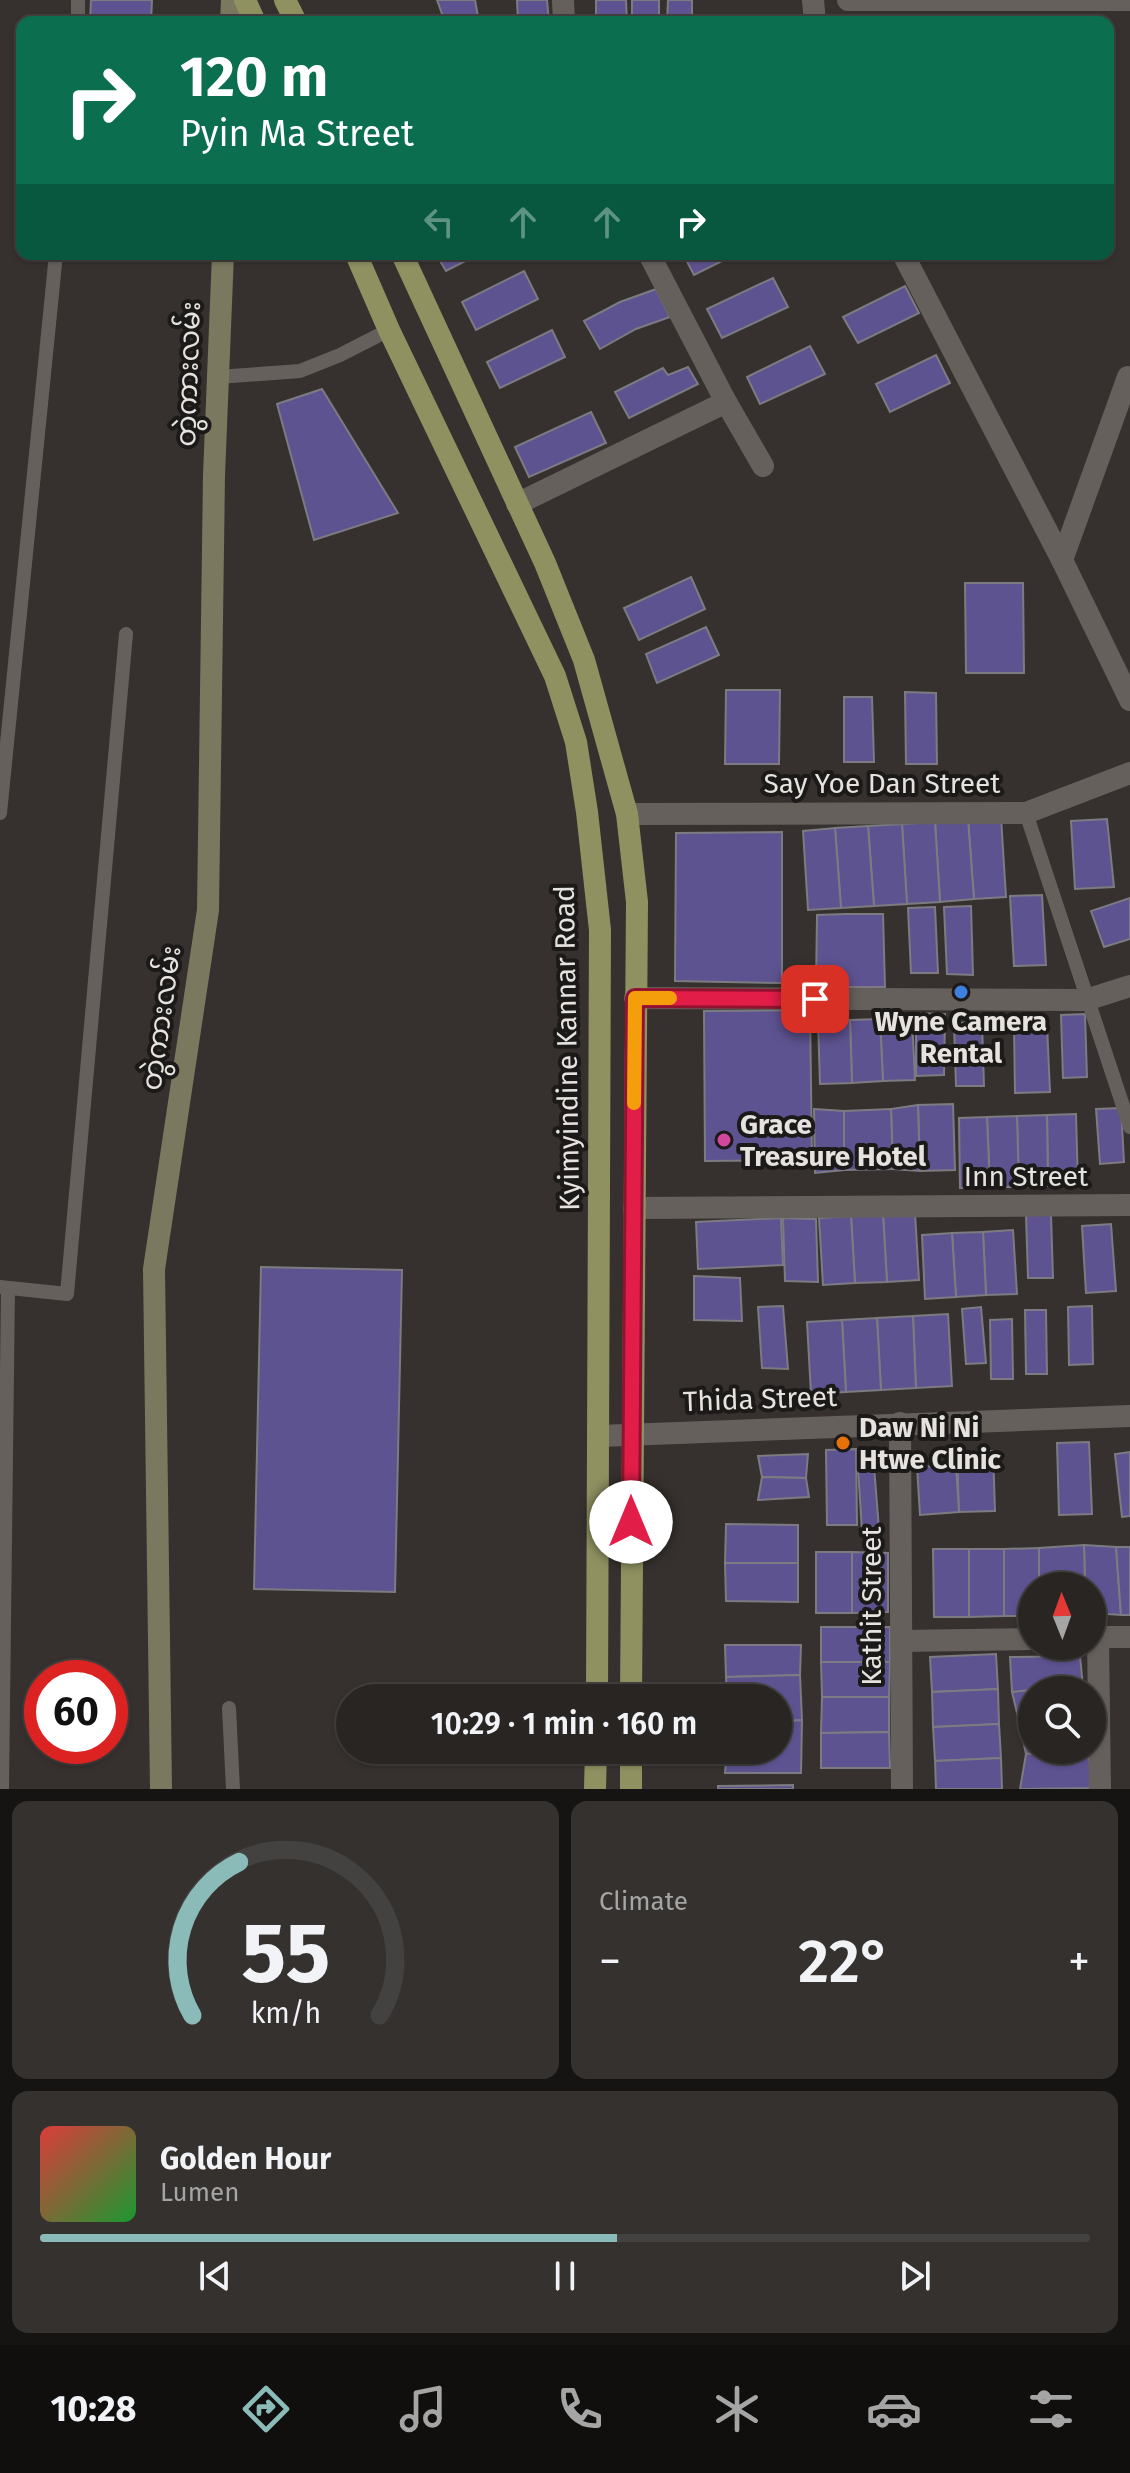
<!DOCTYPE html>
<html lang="en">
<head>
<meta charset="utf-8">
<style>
  body { margin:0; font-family:"Fira Sans","Noto Sans Myanmar",sans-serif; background:#34312f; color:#f1f3f6; height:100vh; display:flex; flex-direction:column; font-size:30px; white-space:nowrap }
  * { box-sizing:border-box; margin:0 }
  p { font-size:26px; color:#a5a5a5 }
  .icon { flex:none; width:44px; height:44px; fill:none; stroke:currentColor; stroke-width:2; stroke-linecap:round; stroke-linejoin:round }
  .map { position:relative; height:1789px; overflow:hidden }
  .drawer { display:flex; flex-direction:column; gap:12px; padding:12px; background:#161413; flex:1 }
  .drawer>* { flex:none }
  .hud { position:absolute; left:16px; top:16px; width:1098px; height:244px; border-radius:16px; box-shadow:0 2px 6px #0004,0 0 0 2px #444240; background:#0b6e4f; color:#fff; overflow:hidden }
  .needle { width:52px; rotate:359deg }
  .tools { position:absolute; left:1018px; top:1572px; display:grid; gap:16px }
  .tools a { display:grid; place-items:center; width:88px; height:88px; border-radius:50%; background:#282522; box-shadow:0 2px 6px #0004,0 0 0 2px #444240; font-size:40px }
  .speed { position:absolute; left:24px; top:1660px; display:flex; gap:16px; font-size:40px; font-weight:700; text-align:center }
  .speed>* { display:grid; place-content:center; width:104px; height:104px; border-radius:50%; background:#282522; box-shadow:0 2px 6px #0004,0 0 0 2px #444240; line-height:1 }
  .speed .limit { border:12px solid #d22; background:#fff; color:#111 }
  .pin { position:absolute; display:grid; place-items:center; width:68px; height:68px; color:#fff; margin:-34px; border-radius:16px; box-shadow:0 4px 12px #0006 }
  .me { position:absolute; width:88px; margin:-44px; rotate:0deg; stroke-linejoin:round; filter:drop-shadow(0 0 6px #0008) }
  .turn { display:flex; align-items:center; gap:28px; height:168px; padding:0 32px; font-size:36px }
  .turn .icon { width:104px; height:104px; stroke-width:2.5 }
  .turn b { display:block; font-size:56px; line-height:68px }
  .lanes { display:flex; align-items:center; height:76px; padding:0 32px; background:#0003; justify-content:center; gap:40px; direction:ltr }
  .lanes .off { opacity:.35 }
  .big { font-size:60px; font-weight:600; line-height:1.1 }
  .drawer .tile { flex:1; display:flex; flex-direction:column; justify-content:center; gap:12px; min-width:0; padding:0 28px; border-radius:16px; background:#34312f }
  .drawer .dial { align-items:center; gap:0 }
  .dial svg { height:208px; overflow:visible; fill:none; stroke:#444240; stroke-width:7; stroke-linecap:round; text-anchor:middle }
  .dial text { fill:#f1f3f6; stroke:none }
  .song { display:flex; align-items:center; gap:24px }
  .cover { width:96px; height:96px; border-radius:12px; background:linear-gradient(135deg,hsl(0 70% 55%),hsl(130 70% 35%)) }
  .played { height:8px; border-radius:4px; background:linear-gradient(90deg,#8bbbb9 55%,#444240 55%) }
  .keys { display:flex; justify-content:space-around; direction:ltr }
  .heat { display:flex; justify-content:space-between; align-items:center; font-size:44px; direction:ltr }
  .drawer .tiles { flex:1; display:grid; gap:12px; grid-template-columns:1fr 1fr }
  .tile:last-child { grid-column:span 2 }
  .trip { position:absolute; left:336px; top:1684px; width:456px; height:80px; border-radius:40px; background:#282522; box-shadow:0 2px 6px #0004,0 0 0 2px #444240; font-weight:600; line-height:80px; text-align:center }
  .menu { display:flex; height:128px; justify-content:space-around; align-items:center; background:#100f0e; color:#a5a5a5 }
  .menu .icon { width:56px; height:56px }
  .menu .current { color:#8bbbb9 }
  .menu b { font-size:36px; color:#f1f3f6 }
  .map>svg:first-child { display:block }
</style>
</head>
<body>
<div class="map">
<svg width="1130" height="1789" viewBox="0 0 1130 1789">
  <rect width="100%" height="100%" fill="#36312e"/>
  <g fill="#5e5391" stroke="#7c7b81" stroke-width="2">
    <polygon points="91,0 152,0 151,22 90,22"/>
    <polygon points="437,0 475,0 479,22 445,22"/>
    <polygon points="517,0 547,0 549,22 518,22"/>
    <polygon points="596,0 626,0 627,22 596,22"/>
    <rect x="632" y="0" width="27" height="22"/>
    <polygon points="668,0 692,0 692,22 667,22"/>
    <polygon points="436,254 479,254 446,271"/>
    <polygon points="683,254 736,254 694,275"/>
    <polygon points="524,271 538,299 476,330 462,302"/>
    <polygon points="773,278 788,307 722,338 707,309"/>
    <polygon points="905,286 919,313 858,343 843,317"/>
    <polygon points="656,289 670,317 636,329 600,349 584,321 620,302"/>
    <polygon points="552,330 565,357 500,388 487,362"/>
    <polygon points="810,346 825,374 760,404 747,377"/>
    <polygon points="936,355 950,383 890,412 876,384"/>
    <polygon points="688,367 698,384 629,418 615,392 663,368 668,375"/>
    <polygon points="322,389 398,513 314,540 277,404"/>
    <polygon points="591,412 606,443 529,477 515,447"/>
    <polygon points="691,577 705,609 639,640 624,608"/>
    <polygon points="965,583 1023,583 1024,673 966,673"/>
    <polygon points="706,627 719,655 657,683 646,654"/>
    <polygon points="726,690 780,690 779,764 725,764"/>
    <polygon points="905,692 936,693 937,764 906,764"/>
    <polygon points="844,697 872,697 874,762 844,762"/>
    <polygon points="1001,817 1006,897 974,899 968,819"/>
    <polygon points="968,819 974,899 940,902 935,822"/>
    <polygon points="1107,819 1114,887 1075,889 1071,821"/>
    <polygon points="935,822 940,902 907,904 902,824"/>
    <polygon points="902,824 907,904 874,906 868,826"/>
    <polygon points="868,826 874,906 841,908 835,828"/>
    <polygon points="835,828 841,908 808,910 803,831"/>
    <polygon points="782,832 782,983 675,981 676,833"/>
    <polygon points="1042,895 1046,965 1014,966 1010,896"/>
    <polygon points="1130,898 1130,939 1104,947 1091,911"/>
    <polygon points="971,906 973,975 947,974 944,907"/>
    <polygon points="935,907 938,973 911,973 908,908"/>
    <polygon points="845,914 883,914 885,987 816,987 817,915"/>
    <polygon points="810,1010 812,1160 705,1161 704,1011"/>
    <polygon points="916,1013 945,1014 944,1075 916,1076"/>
    <polygon points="1085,1014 1087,1077 1063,1078 1061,1015"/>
    <polygon points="912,1017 915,1080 883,1081 880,1019"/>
    <polygon points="880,1019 883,1081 852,1083 850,1020"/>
    <polygon points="850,1020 852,1083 820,1084 818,1021"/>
    <polygon points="982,1022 984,1086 956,1086 954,1023"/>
    <polygon points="1047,1025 1050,1092 1015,1093 1014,1026"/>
    <polygon points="953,1104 955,1170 920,1171 918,1105"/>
    <polygon points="918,1105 920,1171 893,1169 891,1109"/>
    <polygon points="1121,1108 1124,1162 1100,1164 1096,1109"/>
    <polygon points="814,1109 844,1111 844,1170 815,1173"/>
    <polygon points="891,1109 893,1169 844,1170 844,1111"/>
    <polygon points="1076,1114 1078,1185 1048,1186 1047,1115"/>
    <polygon points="1047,1115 1048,1186 1019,1187 1017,1116"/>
    <polygon points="1017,1116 1019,1187 990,1187 987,1117"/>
    <polygon points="987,1117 990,1187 960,1188 959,1118"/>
    <polygon points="915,1213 919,1280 887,1282 883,1214"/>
    <polygon points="883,1214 887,1282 855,1283 851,1216"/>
    <polygon points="1026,1215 1051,1215 1053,1278 1028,1278"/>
    <polygon points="851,1216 855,1283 823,1285 819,1218"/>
    <polygon points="781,1218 783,1265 698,1269 696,1222"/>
    <polygon points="783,1218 816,1219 818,1282 785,1281"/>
    <polygon points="1111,1224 1116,1291 1086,1293 1082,1226"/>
    <polygon points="1013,1230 1017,1294 986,1295 983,1232"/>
    <polygon points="983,1232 986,1295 956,1297 952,1233"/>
    <polygon points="952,1233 956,1297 925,1299 922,1235"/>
    <polygon points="261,1267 402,1270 395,1592 254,1589"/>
    <polygon points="694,1276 740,1278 742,1321 694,1320"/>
    <polygon points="783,1306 788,1369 762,1368 758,1307"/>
    <polygon points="1092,1306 1093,1364 1069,1365 1068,1307"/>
    <polygon points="981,1307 986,1363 966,1364 962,1309"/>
    <polygon points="1025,1310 1046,1310 1047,1374 1026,1374"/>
    <polygon points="948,1314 952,1386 916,1388 913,1316"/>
    <polygon points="913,1316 916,1388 881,1390 877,1318"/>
    <polygon points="877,1318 881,1390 846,1392 842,1320"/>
    <polygon points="1012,1319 1013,1379 991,1379 990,1320"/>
    <polygon points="842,1320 846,1392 811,1394 807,1322"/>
    <polygon points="1089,1442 1092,1514 1059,1515 1057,1443"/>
    <polygon points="856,1449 857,1525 827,1525 826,1450"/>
    <polygon points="993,1451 995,1511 959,1512 957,1452"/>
    <polygon points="1130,1452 1130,1516 1122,1517 1115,1454"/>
    <polygon points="857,1453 873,1454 879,1529 862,1531"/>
    <polygon points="808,1454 806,1478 762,1477 758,1456"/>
    <polygon points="956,1465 959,1512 920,1515 917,1467"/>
    <polygon points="762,1477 806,1478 809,1497 758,1500"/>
    <polygon points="726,1524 798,1525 798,1563 725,1563"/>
    <polygon points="1084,1545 1116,1547 1121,1615 1092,1613 1092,1586 1085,1586"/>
    <polygon points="1084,1545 1085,1586 1039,1586 1039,1548"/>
    <polygon points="1116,1547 1130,1547 1130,1615 1121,1615"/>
    <polygon points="1039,1548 1039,1586 1032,1586 1032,1616 1004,1616 1004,1549"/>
    <polygon points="933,1549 969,1549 969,1617 934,1617"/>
    <polygon points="969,1549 1004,1549 1004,1616 969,1617"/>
    <rect x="816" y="1552" width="36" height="61"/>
    <polygon points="852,1552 888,1553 888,1612 852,1613"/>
    <polygon points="725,1563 798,1563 798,1602 726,1601"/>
    <rect x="821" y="1627" width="69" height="35"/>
    <polygon points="725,1645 801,1645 800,1675 726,1677"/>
    <polygon points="996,1654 998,1689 932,1692 930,1657"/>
    <polygon points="1080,1656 1083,1687 1012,1692 1010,1657"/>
    <polygon points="821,1662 890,1662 889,1697 822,1697"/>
    <polygon points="800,1675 802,1720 778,1722 778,1698 727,1698 726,1677"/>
    <polygon points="998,1689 999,1724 933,1727 932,1692"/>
    <polygon points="1032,1690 1032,1718 1018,1717 1012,1692"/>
    <polygon points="822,1697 889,1697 889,1732 821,1733"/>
    <polygon points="1018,1717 1032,1718 1032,1750 1088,1750 1026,1754"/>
    <polygon points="802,1720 801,1773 725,1773 727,1750 778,1750 778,1722"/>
    <polygon points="999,1724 1001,1758 935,1761 933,1727"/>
    <polygon points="889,1732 890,1768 821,1768 821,1733"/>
    <polygon points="1088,1750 1093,1788 1020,1789 1026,1754"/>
    <polygon points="1001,1758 1002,1789 936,1789 935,1761"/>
    <polygon points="793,1785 793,1789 718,1789 718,1786"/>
  </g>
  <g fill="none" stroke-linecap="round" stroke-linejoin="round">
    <g stroke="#66605d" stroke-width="14">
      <polyline points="78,22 78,0"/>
      <polyline points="218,377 300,371 340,355 389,330"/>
      <polyline points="0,813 56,254"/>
      <polyline points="1026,813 1130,1127"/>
      <polyline points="0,1287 67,1294 126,634"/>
      <polyline points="229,1708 233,1789"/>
      <polyline points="2,1789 8,1288"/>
    </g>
    <g stroke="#66605d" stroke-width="22">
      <polyline points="563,0 564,22"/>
      <polyline points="813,0 815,22"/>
      <polyline points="649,254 726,402 763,466"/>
      <polyline points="903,254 1062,560 1130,700"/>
      <polyline points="517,504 726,402"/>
      <polyline points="1062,560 1128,377"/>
      <polyline points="627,814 1026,813 1130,773"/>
      <polyline points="635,998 1086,1000 1130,986"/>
      <polyline points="634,1208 1130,1205"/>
      <polyline points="900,1423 902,1789"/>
      <polyline points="599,1436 1130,1416"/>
      <polyline points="1092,1637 1130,1637"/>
      <polyline points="1098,1637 1100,1789"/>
      <polyline points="901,1641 1032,1639"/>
    </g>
    <polyline stroke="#66605d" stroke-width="22" points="848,0 1130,0"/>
    <g stroke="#7a785f" stroke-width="22">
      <polyline points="231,22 232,0"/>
      <polyline points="161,1789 154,1269 208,910 214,475 223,254"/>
    </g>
    <g stroke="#8f9161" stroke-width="22">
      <polyline points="245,0 255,22"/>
      <polyline points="285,0 296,22"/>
      <polyline points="356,254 389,330 555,676 576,742 587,812 600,930 597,1698"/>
      <polyline points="402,254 545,563 584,660 627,814 637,902 631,1698"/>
      <polyline points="631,1750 631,1789"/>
      <polyline points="595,1789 596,1750"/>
    </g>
  </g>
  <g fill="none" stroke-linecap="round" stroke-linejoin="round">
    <g stroke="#92132f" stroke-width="20">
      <polyline id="route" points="631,1522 635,998 815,999"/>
    </g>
    <use href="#route" stroke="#e11d48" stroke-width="14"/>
    <polyline stroke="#f59e0b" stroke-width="14" points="634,1103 635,998 670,998"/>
  </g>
  <circle fill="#3f7fe0" stroke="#1c1a18" stroke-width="3" cx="961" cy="992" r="8"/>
  <circle fill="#d1479c" stroke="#1c1a18" stroke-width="3" cx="724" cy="1140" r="8"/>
  <circle fill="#e8710a" stroke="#1c1a18" stroke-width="3" cx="843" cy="1443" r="8"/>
  <g text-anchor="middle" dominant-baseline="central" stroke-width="8" stroke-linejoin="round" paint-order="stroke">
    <g font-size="28" fill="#e5e2df" stroke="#1c1a18">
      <text transform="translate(188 374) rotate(-88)">တွဲကားလမ်း</text>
      <text x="882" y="783">Say Yoe Dan Street</text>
      <text transform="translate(161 1018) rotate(-82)">တွဲကားလမ်း</text>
      <text transform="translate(567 1048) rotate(-91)">Kyimyindine Kannar Road</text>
      <text x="1026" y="1176">Inn Street</text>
      <text transform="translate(760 1399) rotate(-2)">Thida Street</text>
      <text transform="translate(871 1606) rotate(-90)">Kathit Street</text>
    </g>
    <g font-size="28" font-weight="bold" fill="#e5e2df" stroke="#1c1a18" text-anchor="start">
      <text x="961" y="1021" text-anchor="middle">Wyne Camera<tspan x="961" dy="32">Rental</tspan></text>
      <text x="740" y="1124">Grace<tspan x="740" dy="32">Treasure Hotel</tspan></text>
      <text x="859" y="1427">Daw Ni Ni<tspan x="859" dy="32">Htwe Clinic</tspan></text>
    </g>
  </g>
</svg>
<div class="tools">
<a><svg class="needle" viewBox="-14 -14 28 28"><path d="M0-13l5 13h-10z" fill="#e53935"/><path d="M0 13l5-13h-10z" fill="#a5a5a5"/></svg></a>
<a><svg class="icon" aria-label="search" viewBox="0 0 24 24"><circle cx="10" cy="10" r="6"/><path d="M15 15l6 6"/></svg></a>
</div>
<div class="speed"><div class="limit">60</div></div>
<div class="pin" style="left:815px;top:999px;background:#d93025"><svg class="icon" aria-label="arrive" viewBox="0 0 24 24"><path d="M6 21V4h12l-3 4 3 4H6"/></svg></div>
<svg class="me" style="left:631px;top:1522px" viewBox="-20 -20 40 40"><circle r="19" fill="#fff"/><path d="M0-13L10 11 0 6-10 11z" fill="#e11d48"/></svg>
<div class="trip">10:29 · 1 min · 160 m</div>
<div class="hud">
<div class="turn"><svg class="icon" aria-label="right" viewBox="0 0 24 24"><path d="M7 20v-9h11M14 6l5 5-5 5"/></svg><div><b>120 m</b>Pyin Ma Street</div></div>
<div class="lanes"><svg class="icon off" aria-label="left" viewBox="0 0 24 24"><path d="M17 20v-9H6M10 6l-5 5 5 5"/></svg><svg class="icon off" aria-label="ahead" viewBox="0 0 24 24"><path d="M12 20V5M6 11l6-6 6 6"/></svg><svg class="icon off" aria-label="ahead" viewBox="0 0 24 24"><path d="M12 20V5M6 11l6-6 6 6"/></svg><svg class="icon" aria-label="right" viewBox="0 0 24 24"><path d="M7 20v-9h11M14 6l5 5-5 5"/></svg></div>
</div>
</div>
<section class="drawer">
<div class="tiles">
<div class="tile dial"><svg viewBox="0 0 100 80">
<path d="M14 69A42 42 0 1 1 86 69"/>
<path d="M14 69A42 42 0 0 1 32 10" stroke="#8bbbb9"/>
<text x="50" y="56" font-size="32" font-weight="700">55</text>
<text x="50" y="72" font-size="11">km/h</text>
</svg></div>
<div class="tile"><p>Climate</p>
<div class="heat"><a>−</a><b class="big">22°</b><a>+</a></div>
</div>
<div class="tile">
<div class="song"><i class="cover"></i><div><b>Golden Hour</b><p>Lumen</p></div></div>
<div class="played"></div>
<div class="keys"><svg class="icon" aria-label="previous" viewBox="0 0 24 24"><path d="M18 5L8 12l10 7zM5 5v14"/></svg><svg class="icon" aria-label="pause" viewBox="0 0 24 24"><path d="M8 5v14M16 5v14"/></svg><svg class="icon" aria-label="next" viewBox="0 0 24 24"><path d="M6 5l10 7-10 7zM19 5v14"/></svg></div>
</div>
</div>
</section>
<nav class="menu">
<b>10:28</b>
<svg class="icon current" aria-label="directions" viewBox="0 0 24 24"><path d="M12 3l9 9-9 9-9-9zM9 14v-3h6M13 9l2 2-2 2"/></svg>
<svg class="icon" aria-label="music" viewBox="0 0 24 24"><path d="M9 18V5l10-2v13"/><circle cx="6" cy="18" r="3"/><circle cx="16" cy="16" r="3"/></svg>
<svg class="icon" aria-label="phone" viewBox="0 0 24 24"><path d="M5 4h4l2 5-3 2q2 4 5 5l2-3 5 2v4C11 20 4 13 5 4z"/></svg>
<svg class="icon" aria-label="climate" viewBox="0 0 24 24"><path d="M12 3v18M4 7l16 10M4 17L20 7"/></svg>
<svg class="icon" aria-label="car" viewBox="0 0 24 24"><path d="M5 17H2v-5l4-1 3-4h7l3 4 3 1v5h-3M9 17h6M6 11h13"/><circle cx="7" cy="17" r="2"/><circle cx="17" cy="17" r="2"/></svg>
<svg class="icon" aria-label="filters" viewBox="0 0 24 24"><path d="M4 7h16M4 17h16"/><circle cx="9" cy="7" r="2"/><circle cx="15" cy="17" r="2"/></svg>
</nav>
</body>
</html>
